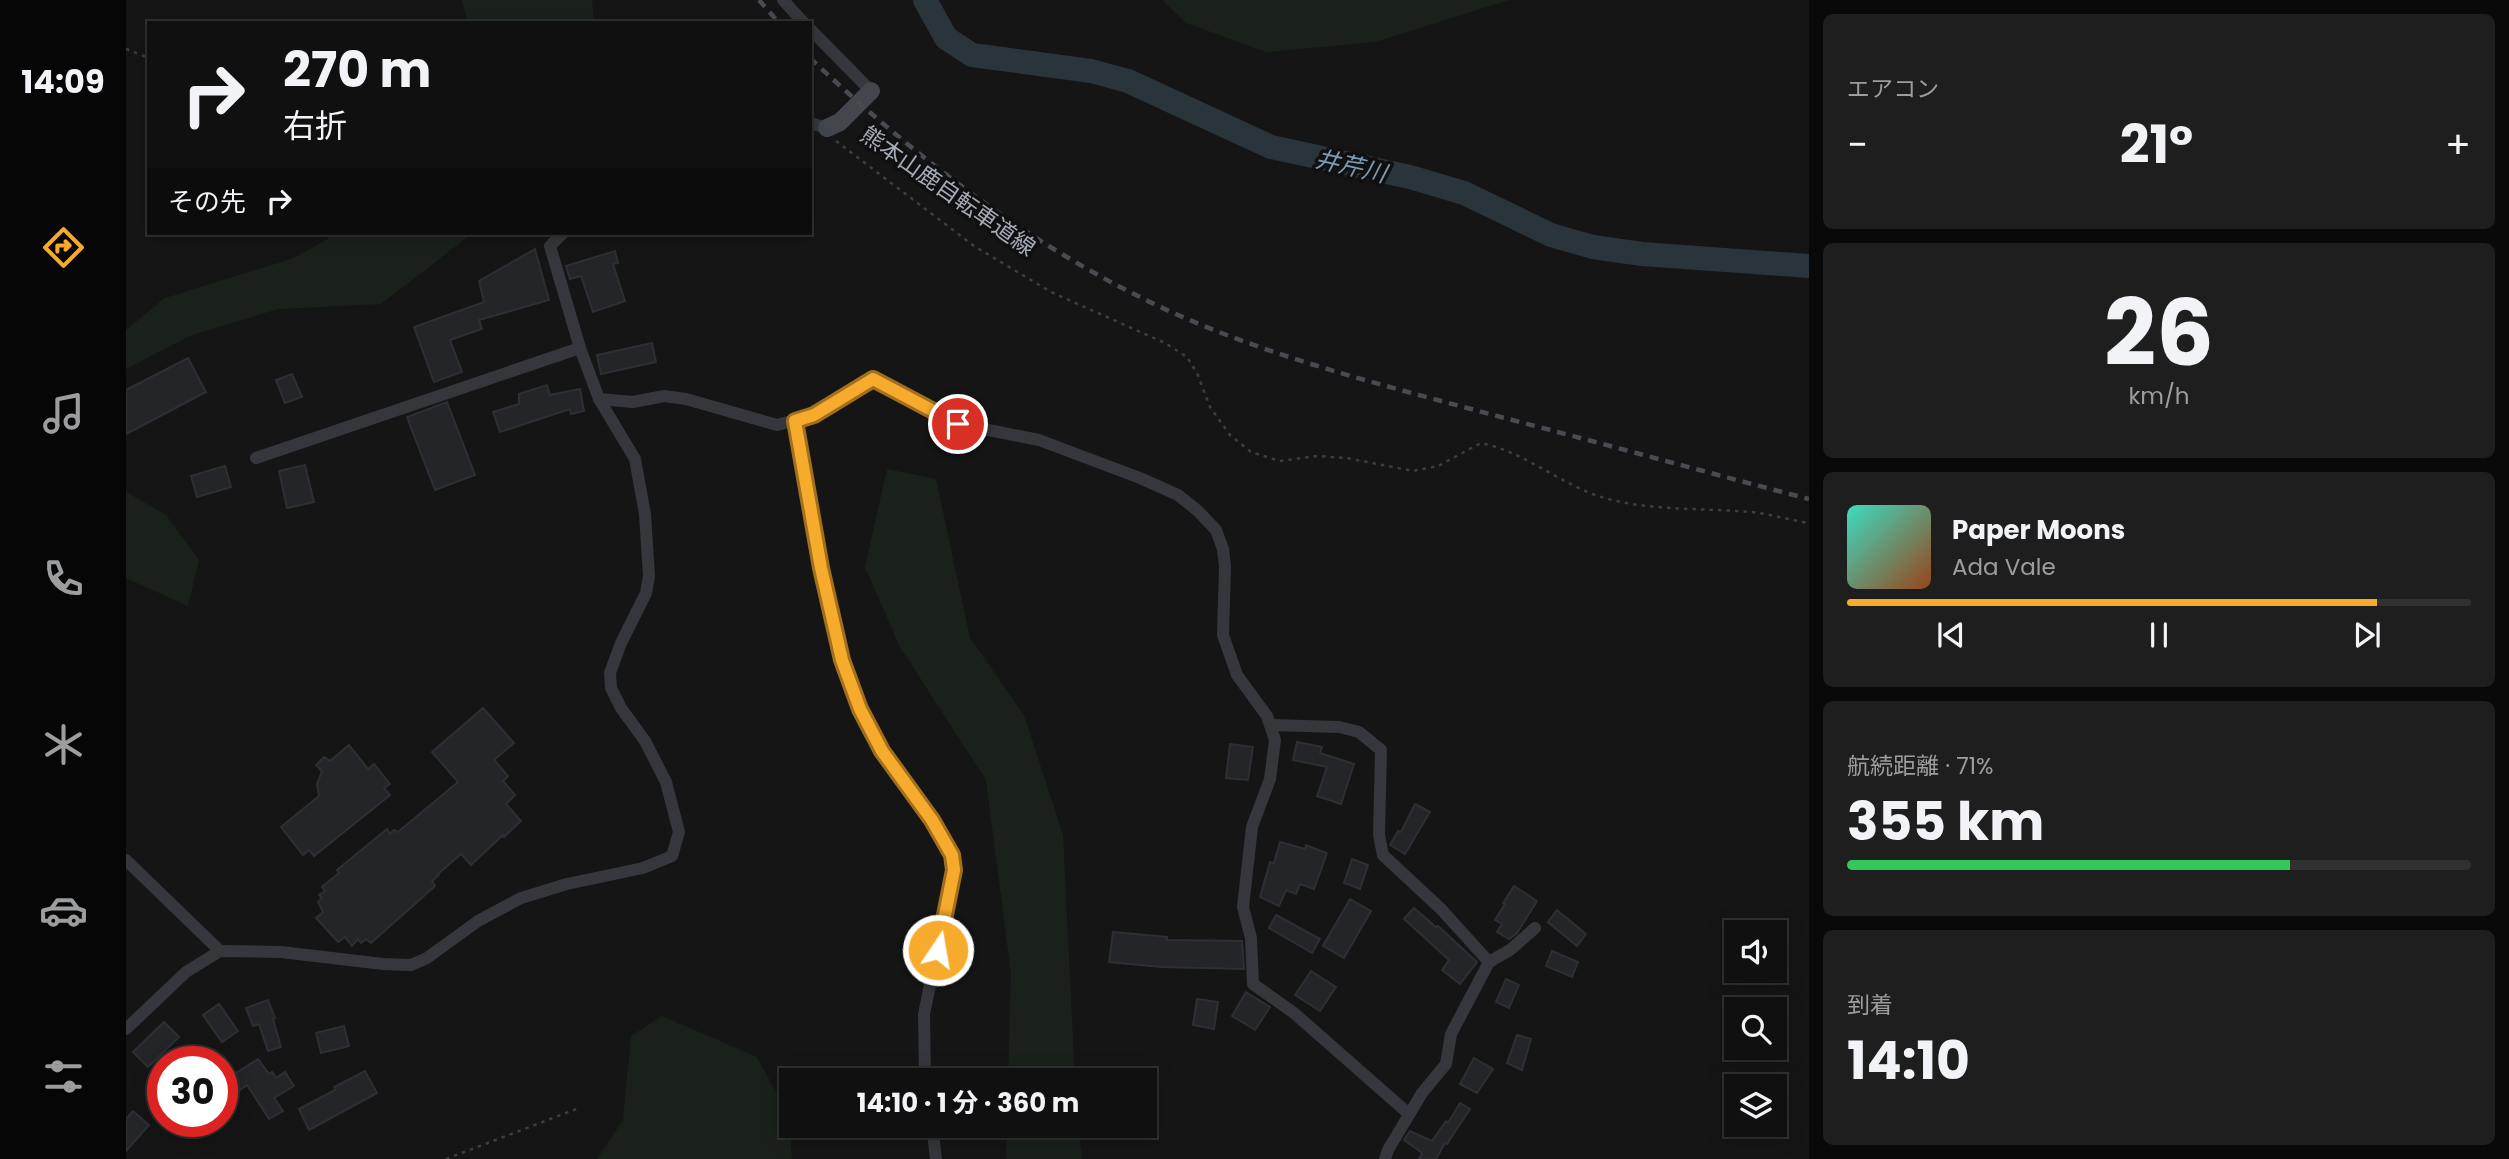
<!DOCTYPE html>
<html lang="ja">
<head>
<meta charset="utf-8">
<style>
  body { margin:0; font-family:Poppins,"Noto Sans JP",sans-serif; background:#1e1e1e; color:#f1f3f6; height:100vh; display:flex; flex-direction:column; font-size:26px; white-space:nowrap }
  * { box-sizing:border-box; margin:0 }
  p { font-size:23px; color:#9c9d9f }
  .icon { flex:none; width:38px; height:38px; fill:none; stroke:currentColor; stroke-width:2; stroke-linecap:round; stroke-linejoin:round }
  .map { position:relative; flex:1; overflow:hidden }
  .side { display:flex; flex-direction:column; gap:14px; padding:14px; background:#090909; width:700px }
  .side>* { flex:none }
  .hud { position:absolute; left:21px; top:21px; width:665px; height:214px; border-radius:0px; box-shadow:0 4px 18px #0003,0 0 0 2px #303030; background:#101010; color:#f1f3f6; overflow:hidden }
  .controls { position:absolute; left:1598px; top:920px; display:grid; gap:14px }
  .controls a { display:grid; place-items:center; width:63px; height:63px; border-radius:0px; background:#101010; box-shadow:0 4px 18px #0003,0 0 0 2px #303030; font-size:35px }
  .speed { position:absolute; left:21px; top:1046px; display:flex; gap:14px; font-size:35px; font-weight:700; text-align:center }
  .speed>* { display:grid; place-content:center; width:91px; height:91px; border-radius:50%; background:#101010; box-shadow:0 4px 18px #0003,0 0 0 2px #303030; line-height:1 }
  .speed .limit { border:10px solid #d22; background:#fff; color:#111 }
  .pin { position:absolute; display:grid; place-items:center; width:60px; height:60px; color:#fff; margin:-30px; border:4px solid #fff; border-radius:50%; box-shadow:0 2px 7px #0007 }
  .me { position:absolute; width:77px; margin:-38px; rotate:12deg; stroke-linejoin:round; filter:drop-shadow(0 0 5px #0008) }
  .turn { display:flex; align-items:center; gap:24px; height:147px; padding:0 21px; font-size:32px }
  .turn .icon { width:91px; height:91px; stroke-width:2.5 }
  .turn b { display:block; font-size:49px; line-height:60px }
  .then { display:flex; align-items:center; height:66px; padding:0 21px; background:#0003; gap:14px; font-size:26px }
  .big { font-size:52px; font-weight:700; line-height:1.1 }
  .side .widget { flex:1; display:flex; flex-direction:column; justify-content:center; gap:10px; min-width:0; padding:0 24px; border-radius:10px; background:#1e1e1e }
  .side .dial { align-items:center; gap:0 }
  .dial b { font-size:91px; line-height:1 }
  .song { display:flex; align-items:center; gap:21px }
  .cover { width:84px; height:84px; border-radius:10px; background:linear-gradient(135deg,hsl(170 70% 55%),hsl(20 70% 35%)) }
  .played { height:7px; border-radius:4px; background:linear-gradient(90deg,#f7ab2c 85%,#303030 85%) }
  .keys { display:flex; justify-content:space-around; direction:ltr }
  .heat { display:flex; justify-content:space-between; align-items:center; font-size:38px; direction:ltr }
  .charge { height:10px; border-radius:5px; background:linear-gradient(90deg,#34c759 71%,#303030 0) }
  .trip { position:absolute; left:653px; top:1068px; width:378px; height:70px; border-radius:0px; background:#101010; box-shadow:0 4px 18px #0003,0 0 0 2px #303030; font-weight:700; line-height:70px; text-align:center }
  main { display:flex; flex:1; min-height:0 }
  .tab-bar { display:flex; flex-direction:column; width:126px; justify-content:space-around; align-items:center; background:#060606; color:#9c9d9f }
  .tab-bar .icon { width:49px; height:49px }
  .tab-bar .on { color:#f7ab2c }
  .tab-bar b { font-size:32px; color:#f1f3f6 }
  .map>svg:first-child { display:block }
</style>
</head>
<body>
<main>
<nav class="tab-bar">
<b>14:09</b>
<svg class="icon on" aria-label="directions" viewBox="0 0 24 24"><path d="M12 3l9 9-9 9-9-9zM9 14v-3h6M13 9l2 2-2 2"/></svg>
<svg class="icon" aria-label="music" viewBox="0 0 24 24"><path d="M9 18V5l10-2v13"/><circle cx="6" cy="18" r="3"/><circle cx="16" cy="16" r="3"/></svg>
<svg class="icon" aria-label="phone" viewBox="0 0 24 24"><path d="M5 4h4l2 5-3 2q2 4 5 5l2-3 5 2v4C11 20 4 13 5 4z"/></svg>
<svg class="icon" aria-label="climate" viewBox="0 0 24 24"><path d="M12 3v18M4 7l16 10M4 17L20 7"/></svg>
<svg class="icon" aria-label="car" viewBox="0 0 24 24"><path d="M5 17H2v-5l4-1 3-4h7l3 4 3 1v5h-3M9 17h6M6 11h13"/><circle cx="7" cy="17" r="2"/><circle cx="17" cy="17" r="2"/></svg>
<svg class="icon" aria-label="filters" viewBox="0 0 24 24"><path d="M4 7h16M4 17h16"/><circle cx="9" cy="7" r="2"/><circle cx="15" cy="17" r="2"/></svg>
</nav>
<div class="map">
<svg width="1683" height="1159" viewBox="0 0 1683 1159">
  <rect width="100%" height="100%" fill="#151516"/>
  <g fill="#1a211b">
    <polygon points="336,0 466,0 468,23 342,23"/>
    <polygon points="1036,0 1383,0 1249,42 1140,52 1060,23"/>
    <polygon points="209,233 347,233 255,304 152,309 66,335 0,369 0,330 39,298 165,259 197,242"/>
    <polygon points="761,469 810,479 844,638 898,715 937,835 949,1080 882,1080 885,974 860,780 774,647 739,567"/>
    <polygon points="0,492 40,515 73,560 62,606 0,578"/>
    <polygon points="536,1016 631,1057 663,1116 666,1159 471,1159 497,1120 505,1036"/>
    <polygon points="881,1125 952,1125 956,1159 880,1159"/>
  </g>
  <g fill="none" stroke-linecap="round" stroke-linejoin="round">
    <polyline stroke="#2a343b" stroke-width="24" points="799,0 820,38 846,55 965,71 1002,81 1145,147 1284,177 1338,193 1425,235 1467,247 1516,254 1683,266"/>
  </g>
  <g fill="#242528" stroke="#2e2f33" stroke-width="2">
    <polygon points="409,249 423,300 353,320 356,329 324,340 336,372 308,382 288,327 358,302 353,281"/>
    <polygon points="489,251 492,263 487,264 499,301 467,312 455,276 444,279 440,266"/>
    <polygon points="526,343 530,362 475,374 471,355"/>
    <polygon points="62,358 80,392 0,434 0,390"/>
    <polygon points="166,374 176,397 159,403 150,380"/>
    <polygon points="421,385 424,395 454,389 458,411 445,414 444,409 374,432 367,412 393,404 393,394"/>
    <polygon points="321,402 349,475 309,490 281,417"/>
    <polygon points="179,465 188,502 161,508 153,471"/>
    <polygon points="99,466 105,487 71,497 65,476"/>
    <polygon points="357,708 388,743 368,760 382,776 377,781 389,795 380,804 395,821 378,837 377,835 345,865 335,854 312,874 313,875 306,881 309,886 245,943 240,939 235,943 232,939 226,946 219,937 212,942 190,918 197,912 192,902 196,898 193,895 199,891 196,887 213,873 211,870 261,829 264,834 268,830 272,832 332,782 306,752"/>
    <polygon points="1171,742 1196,747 1194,753 1228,764 1215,804 1191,796 1201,767 1167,760"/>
    <polygon points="1104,744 1127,747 1122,780 1100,778"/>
    <polygon points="223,745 242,769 248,764 264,784 258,788 264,795 188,856 183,850 177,855 155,827 193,796 191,784 196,771 190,765 198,757 204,761"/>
    <polygon points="1289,804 1304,812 1279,854 1264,845 1272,831 1275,832"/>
    <polygon points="1154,842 1179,849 1180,845 1201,853 1188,889 1174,884 1170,894 1160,890 1153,906 1134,897 1144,862 1148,863"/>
    <polygon points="1226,859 1242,865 1234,889 1218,883"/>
    <polygon points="1388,886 1411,901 1391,933 1383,939 1371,932 1376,924 1369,920 1379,904 1377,903"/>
    <polygon points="1224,899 1245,911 1218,958 1197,946"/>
    <polygon points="1288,908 1310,927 1312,926 1351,962 1334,984 1316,970 1323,960 1278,919"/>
    <polygon points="1431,910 1460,934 1451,946 1422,922"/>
    <polygon points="1150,915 1194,939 1186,953 1143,928"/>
    <polygon points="987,932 1041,937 1041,940 1116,941 1118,969 1035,967 983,962"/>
    <polygon points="1426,951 1452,962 1446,977 1420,966"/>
    <polygon points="1185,971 1210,987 1194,1011 1169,995"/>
    <polygon points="1380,979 1393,985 1383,1008 1370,1002"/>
    <polygon points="1120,992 1144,1007 1129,1030 1106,1016"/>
    <polygon points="1071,999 1092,1002 1088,1029 1067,1025"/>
    <polygon points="142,1000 149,1018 147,1019 155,1047 142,1051 133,1024 127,1026 120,1008"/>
    <polygon points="93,1004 112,1031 96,1042 77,1015"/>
    <polygon points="38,1022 53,1037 22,1067 7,1052"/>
    <polygon points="218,1026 223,1046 195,1053 190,1033"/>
    <polygon points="1391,1035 1405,1039 1396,1070 1381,1063"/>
    <polygon points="1348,1058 1367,1069 1351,1093 1334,1084"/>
    <polygon points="132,1059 143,1074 146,1072 150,1078 159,1072 168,1086 148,1098 157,1111 143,1119 121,1085 96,1103 96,1082"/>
    <polygon points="239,1071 251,1093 183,1130 173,1109 209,1090 208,1087"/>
    <polygon points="1334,1103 1344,1109 1321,1144 1319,1143 1310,1159 1293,1159 1296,1153 1278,1140 1284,1131 1306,1141 1320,1121 1322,1123"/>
    <polygon points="7,1111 23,1125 0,1151 0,1119"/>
  </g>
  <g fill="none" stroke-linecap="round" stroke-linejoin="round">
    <g stroke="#3b3e43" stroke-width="2.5" stroke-dasharray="3.5 5" stroke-linecap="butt">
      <polyline points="0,49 23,58"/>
      <path d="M710,141L848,246L925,292L1039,343L1061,357L1071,373L1084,407L1104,435L1125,452L1154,461L1191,456L1221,458L1287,471L1312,466L1355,443C1400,452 1437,487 1482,499C1528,511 1578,508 1625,512C1644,514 1664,520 1683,523"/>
      <polyline points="320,1159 453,1108"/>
    </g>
    <g stroke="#35373c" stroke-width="12">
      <polyline points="657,0 678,23"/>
      <polyline points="684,29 745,91"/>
      <polyline points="684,123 701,128"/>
      <polyline points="473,399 507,402 538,396 560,399 651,425 688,415 747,379 832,424 913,440 1014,478 1052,495 1072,511 1090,530 1097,549 1099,567 1097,635 1111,675 1141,716 1149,740 1144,779 1126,827 1117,907 1125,938 1127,984 1168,1013 1283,1114"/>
      <path d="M669,421C689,516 695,616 732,706C745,737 769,769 789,796C805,818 824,842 828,870L798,1014L799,1080"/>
      <polyline points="130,458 454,348"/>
      <polyline points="1145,725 1213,727 1233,732 1255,750 1253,835 1257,855 1315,909 1363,962 1325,1034 1320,1064 1296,1093 1262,1150 1259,1159"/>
      <polyline points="0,860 94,951"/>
      <polyline points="1363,962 1384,950 1409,928"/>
      <polyline points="0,1029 60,972 94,951 155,952 257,964 285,965 301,958 352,921 395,898 441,884 517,868 546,856 553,832 540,782 519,741 495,708 485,688 484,673 495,643 520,593 523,576 519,514 509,459 473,399 454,348 424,246 437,233"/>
      <polyline points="806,1125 810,1159"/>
    </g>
    <polyline stroke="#43464c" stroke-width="18" points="701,128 714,122 745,91"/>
    <g stroke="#484b51" stroke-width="4.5" stroke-dasharray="9 7" stroke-linecap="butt">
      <polyline points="633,0 653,23"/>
      <path d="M684,58C793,161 915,254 1052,315C1154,360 1264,387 1371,416C1475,443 1579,472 1683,499"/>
    </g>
  </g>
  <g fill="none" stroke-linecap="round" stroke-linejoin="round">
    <g stroke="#a16f1d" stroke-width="18">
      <polyline id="route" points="812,950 828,870 826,855 806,820 756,751 734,709 716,660 695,568 669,421 688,415 747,379 832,424"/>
    </g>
    <use href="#route" stroke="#f7ab2c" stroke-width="12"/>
  </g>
  <g text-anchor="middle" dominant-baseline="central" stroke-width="7" stroke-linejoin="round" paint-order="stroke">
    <g font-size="23" fill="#a6acb7" stroke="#101011">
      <text transform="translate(822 191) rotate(35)">熊本山鹿自転車道線</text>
    </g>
    <g font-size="24" font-style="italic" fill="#7c9bb3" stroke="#101011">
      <text transform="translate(1225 166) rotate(13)">井芹川</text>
    </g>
  </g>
</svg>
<div class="controls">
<a><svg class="icon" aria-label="sound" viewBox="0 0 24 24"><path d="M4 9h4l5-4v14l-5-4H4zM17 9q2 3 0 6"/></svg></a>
<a><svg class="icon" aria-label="search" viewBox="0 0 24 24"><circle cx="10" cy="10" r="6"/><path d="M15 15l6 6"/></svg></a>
<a><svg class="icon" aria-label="layers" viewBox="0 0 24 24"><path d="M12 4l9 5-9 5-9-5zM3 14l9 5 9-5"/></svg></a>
</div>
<div class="speed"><div class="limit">30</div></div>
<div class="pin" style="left:832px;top:424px;background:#d93025"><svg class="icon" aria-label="arrive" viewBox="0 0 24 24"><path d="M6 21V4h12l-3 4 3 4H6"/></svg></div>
<svg class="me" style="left:812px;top:950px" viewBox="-20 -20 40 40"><circle r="17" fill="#f7ab2c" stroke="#fff" stroke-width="3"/><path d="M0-11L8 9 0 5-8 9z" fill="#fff"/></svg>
<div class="trip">14:10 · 1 分 · 360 m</div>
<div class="hud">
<div class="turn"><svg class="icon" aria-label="right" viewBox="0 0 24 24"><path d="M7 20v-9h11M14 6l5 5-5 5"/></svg><div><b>270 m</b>右折</div></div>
<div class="then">その先<svg class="icon" aria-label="right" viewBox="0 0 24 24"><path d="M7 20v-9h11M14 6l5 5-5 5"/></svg></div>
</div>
</div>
<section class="side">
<div class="widget"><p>エアコン</p>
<div class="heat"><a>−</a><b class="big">21°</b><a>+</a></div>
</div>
<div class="widget dial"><b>26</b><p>km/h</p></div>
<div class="widget">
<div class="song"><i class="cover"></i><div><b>Paper Moons</b><p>Ada Vale</p></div></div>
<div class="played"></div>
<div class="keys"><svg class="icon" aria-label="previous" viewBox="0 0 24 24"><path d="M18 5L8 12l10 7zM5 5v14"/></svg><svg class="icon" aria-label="pause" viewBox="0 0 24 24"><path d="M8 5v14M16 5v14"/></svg><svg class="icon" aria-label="next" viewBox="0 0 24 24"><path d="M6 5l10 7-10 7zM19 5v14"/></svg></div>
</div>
<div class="widget"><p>航続距離 · 71%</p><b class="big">355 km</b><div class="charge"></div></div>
<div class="widget"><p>到着</p><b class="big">14:10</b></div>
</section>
</main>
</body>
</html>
